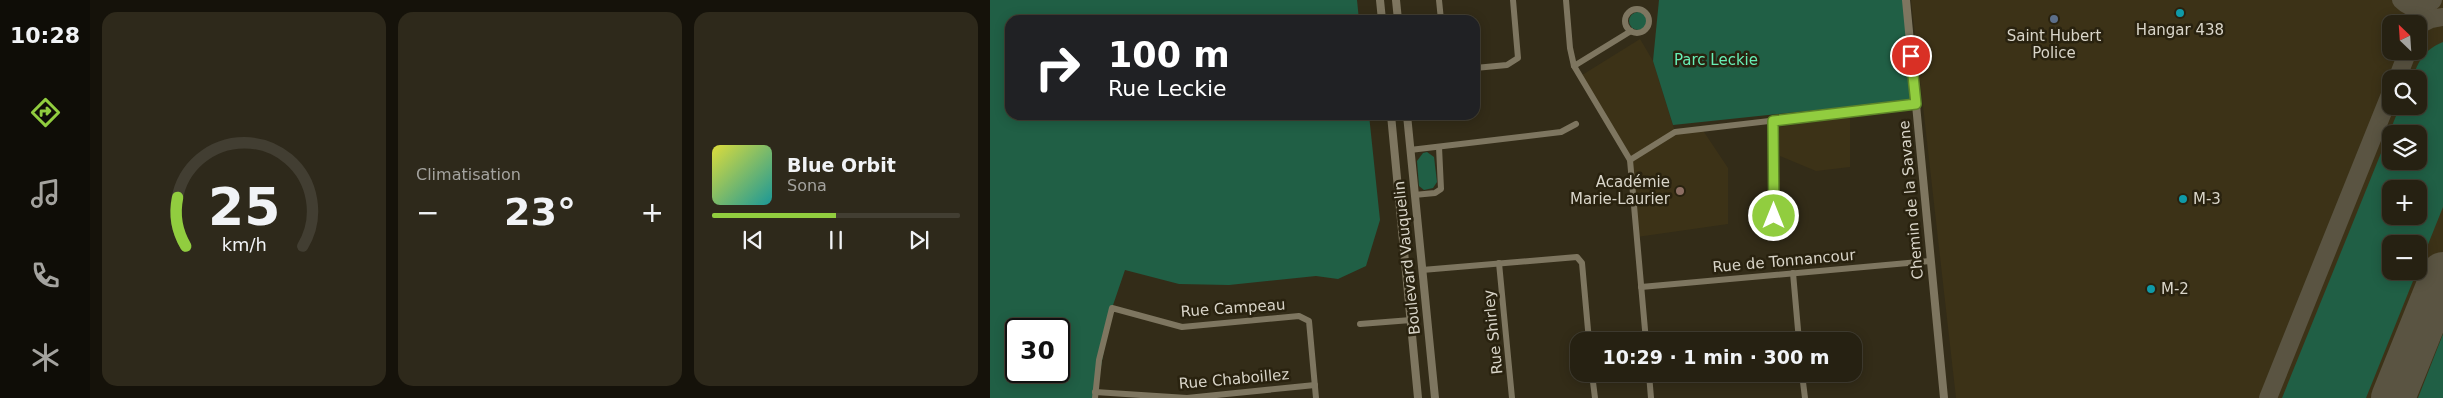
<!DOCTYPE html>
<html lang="fr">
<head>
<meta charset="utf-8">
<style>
  body { margin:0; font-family:"DejaVu Sans",sans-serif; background:#2e291b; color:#f1f3f6; height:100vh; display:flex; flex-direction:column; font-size:19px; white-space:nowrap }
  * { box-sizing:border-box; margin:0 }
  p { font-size:16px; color:#a4a39f }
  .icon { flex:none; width:28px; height:28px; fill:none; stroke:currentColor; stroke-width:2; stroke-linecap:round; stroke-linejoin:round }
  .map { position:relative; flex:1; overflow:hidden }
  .details { display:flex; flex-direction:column; gap:12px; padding:12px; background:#15120a; width:900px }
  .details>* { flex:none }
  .hud { position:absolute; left:15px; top:15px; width:475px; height:105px; border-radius:15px; box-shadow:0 2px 12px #0003,0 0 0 1px #423e32; background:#202124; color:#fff; overflow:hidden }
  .needle { width:32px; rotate:335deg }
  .buttons { position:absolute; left:1392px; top:15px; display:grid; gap:10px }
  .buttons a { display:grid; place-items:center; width:45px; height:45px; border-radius:10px; background:#262112; box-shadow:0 2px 12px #0003,0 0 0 1px #423e32; font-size:25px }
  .speed { position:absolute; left:15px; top:318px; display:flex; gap:10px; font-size:25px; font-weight:700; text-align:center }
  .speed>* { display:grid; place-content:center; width:65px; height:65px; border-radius:50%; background:#262112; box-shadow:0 2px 12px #0003,0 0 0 1px #423e32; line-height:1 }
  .speed .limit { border:2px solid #111; border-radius:8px; background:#fff; color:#111 }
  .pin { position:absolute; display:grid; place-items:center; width:42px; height:42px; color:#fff; margin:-21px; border:2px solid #fff; border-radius:50%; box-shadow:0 1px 5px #0007 }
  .me { position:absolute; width:55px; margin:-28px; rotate:0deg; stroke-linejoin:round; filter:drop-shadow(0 0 4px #0008) }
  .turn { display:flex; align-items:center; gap:18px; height:105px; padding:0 20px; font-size:22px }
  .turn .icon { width:65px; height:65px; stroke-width:2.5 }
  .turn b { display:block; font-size:35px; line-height:42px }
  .big { font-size:38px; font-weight:800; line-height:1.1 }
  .details .tile { flex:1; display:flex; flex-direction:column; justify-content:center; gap:8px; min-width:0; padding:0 18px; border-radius:15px; background:#2e291b }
  .details .dial { align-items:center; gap:0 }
  .dial svg { height:130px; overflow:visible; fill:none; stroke:#423e32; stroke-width:7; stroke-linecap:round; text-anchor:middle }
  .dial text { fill:#f1f3f6; stroke:none }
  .song { display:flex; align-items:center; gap:15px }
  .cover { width:60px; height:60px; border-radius:8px; background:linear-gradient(135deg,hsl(60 70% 55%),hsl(180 70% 35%)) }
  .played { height:5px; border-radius:2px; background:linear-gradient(90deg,#91cd3f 50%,#423e32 50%) }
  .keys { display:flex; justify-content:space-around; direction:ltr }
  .heat { display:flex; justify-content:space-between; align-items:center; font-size:28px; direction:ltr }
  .details .tiles { flex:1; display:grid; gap:12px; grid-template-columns:repeat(3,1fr) }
  .trip { position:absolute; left:580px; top:332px; width:292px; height:50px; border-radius:15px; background:#262112; box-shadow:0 2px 12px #0003,0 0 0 1px #423e32; font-weight:800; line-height:50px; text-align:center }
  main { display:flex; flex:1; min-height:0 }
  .tab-bar { display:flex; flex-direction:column; width:90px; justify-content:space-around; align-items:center; background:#0f0d07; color:#a4a39f }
  .tab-bar .icon { width:35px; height:35px }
  .tab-bar .selected { color:#91cd3f }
  .tab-bar b { font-size:22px; color:#f1f3f6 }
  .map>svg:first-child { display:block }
</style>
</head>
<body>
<main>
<nav class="tab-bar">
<b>10:28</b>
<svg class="icon selected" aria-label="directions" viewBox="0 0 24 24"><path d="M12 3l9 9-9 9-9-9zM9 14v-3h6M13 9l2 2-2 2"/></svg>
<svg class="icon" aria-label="music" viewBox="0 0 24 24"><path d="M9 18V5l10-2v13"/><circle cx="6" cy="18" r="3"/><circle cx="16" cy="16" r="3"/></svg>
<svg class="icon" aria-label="phone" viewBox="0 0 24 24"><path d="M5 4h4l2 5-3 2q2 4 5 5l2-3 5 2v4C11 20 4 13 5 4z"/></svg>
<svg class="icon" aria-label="climate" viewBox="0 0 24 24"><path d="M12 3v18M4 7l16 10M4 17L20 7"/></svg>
</nav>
<section class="details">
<div class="tiles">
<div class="tile dial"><svg viewBox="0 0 100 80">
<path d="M14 69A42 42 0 1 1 86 69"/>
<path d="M14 69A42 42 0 0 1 9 39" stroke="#91cd3f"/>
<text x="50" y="56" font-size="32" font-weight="700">25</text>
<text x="50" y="72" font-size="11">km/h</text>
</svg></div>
<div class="tile"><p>Climatisation</p>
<div class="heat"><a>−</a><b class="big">23°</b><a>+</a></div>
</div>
<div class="tile">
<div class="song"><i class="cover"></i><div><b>Blue Orbit</b><p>Sona</p></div></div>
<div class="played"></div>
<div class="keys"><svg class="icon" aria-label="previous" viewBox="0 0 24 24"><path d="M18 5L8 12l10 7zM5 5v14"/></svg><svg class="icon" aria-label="pause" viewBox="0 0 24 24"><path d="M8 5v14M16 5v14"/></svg><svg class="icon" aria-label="next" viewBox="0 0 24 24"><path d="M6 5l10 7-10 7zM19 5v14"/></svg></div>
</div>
</div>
</section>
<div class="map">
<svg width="1453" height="398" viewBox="0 0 1453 398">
  <rect width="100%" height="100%" fill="#332c18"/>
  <g fill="#3c3217" fill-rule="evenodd">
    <path d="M921,0H1453V398H966ZM1401,24H1429V51H1401ZM1401,79H1429V106H1401ZM1401,134H1429V161H1401ZM1401,189H1429V216H1401ZM1401,244H1429V271H1401Z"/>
    <polygon points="650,39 663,61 685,132 712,129 738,168 738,224 647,237 640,160 589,77"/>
    <polygon points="860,117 860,167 826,171 790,156 789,127"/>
  </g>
  <g fill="#205f45" fill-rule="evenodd">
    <path d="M0,0H367L369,20H20V115H379L390,220L376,266L348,279L326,276L239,285L189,284L135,270L122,308L105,398H0ZM26,329H69V371H26Z"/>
    <polygon points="669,0 913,0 923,100 683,125 663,61"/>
    <circle cx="648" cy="21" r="9"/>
    <path d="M1453,42V207L1429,267V244H1401V271H1427L1376,398H1292L1410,106H1429V79H1422C1429,60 1434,50 1453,42ZM1401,134H1429V161H1401ZM1401,189H1429V216H1401Z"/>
    <polygon points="437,152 444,157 447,182 443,188 434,190 429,186 427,161 433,153"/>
    <polygon points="1453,334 1453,398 1428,398"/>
  </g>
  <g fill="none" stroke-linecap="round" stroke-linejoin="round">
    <g stroke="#5a5442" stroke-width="18">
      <path d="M1411,0C1421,10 1434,11 1443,0"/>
      <polyline points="1429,24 1439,0"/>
      <polyline points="1429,25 1441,19 1453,17"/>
      <polyline points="1407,79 1418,51"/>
      <polyline points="1278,398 1401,92"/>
    </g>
    <polyline stroke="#5a5442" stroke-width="44" points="1403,398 1453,274"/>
    <g stroke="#7e7660" stroke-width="6">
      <polyline points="449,0 451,20"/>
      <polyline points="576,0 580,48 584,66 640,160 656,341"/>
      <circle cx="647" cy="21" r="12"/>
      <polyline points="584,66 641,31"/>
      <polyline points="485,68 517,65 528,58 523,0"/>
      <polyline points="783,121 784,216"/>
      <polyline points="420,150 571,132 586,124"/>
      <polyline points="640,160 685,132 925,104"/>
      <polyline points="424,195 445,193 451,189 449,147"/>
      <polyline points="509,263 522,398"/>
      <polyline points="432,270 587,257 592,263 599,341"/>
      <polyline points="803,273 809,341"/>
      <polyline points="651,287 940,261"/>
      <polyline points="370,324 421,320"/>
      <polyline points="602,374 605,398"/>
      <polyline points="659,374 661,398"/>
      <polyline points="812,374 815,398"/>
      <polyline points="105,392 197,398 325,385"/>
      <polyline points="105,398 109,360 122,308 192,327 309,316 319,321 326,398"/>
    </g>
    <g stroke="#7e7660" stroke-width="8">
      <polyline points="390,0 392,20"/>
      <polyline points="406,0 408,20"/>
      <polyline points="916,0 954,398"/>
      <polyline points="401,115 428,398"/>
      <polyline points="417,115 445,398"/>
    </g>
  </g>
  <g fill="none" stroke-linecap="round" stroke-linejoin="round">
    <g stroke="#5e8529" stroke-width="12">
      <polyline id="route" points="784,216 783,121 926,104 921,56"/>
    </g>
    <use href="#route" stroke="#91cd3f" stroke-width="9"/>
  </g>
  <g fill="#0f9aa8" stroke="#29220f" stroke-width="2">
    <circle cx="1190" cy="13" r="5"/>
    <circle cx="1193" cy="199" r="5"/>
    <circle cx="1161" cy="289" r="5"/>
  </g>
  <circle fill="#5c6f8a" stroke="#29220f" stroke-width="2" cx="1064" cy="19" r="5"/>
  <circle fill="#8d6e63" stroke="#29220f" stroke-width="2" cx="690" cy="191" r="5"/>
  <g text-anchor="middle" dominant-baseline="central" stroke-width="5" stroke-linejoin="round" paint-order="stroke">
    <g font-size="15" fill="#d9d5c9" stroke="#29220f">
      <text x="1190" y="30">Hangar 438</text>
      <text x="1064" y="36">Saint Hubert<tspan x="1064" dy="17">Police</tspan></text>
      <text x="680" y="182" text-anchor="end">Académie<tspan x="680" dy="17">Marie-Laurier</tspan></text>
      <text x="1203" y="199" text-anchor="start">M-3</text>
      <text x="1171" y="289" text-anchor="start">M-2</text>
    </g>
    <g font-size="15" fill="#68efb6" stroke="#29220f">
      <text x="726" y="60">Parc Leckie</text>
    </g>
    <g font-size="15" fill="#d9d5c9" stroke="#29220f">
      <text transform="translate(921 200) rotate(-95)">Chemin de la Savane</text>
      <text transform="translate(417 258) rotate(-96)">Boulevard Vauquelin</text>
      <text transform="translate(794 261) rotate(-5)">Rue de Tonnancour</text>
      <text transform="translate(243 308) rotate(-4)">Rue Campeau</text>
      <text transform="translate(503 332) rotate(-96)">Rue Shirley</text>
      <text transform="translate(244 379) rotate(-5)">Rue Chaboillez</text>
    </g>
  </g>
</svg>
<div class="buttons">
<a><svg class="needle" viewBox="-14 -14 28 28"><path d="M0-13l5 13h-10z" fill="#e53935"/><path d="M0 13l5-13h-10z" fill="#a4a39f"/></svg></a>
<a><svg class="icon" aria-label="search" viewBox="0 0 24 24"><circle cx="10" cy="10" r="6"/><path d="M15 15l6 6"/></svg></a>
<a><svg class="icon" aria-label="layers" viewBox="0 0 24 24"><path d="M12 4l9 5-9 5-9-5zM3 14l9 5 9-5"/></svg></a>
<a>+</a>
<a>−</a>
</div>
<div class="speed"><div class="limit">30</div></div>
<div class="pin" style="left:921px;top:56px;background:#d93025"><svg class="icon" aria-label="arrive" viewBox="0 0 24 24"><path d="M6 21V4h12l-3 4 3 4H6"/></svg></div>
<svg class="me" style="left:784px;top:216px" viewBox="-20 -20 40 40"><circle r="17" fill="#91cd3f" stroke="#fff" stroke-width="3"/><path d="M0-11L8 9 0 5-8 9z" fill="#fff"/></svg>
<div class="trip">10:29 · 1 min · 300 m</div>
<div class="hud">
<div class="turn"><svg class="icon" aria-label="right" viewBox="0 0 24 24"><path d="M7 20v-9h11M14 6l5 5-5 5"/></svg><div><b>100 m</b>Rue Leckie</div></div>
</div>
</div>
</main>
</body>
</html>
